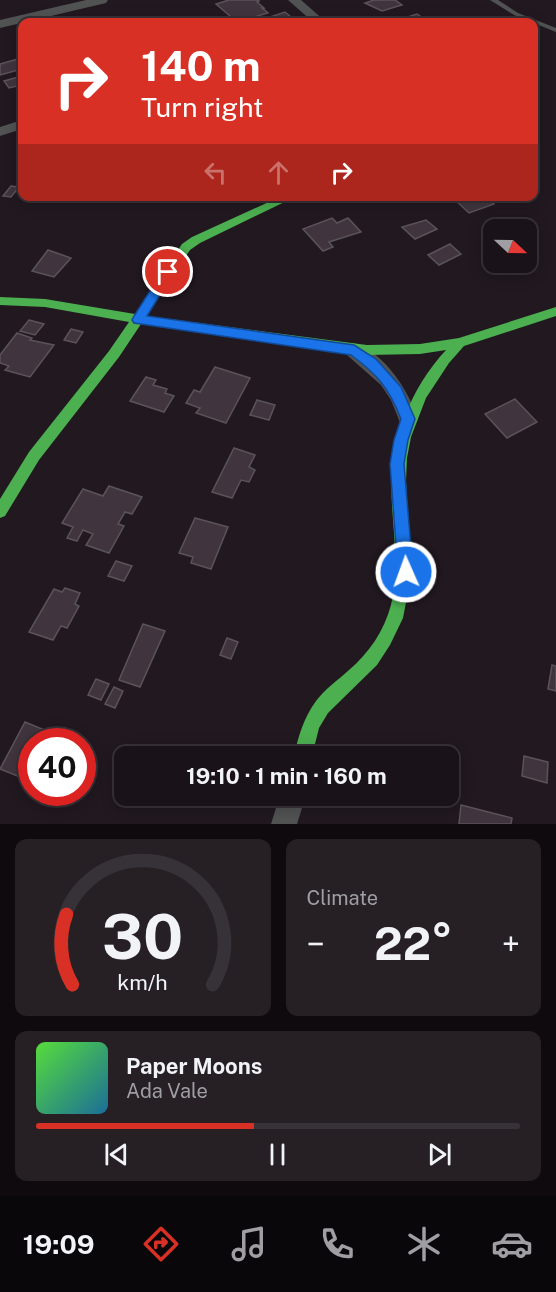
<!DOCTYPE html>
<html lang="en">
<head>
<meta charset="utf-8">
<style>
  body { margin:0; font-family:"Public Sans",sans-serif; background:#262025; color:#f1f3f6; height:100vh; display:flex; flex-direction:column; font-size:22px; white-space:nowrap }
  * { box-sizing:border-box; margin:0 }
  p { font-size:20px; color:#9f9ea2 }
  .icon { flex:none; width:33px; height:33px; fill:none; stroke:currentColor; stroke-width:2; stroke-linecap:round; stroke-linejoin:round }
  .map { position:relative; height:824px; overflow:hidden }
  .side { display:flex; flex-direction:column; gap:15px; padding:15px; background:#0e0a0d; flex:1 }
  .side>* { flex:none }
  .banner { position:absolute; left:18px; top:18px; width:520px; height:183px; border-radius:12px; box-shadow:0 3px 15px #0003,0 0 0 2px #373237; background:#d93025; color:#fff; overflow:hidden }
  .needle { width:39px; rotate:112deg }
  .tools { position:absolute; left:483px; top:219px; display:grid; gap:12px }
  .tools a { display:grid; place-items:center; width:54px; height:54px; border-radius:12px; background:#191218; box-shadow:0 3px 15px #0003,0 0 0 2px #373237; font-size:30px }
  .speed { position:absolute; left:18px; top:728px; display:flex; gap:12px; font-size:30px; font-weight:700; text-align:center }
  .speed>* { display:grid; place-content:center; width:78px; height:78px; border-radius:50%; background:#191218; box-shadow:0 3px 15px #0003,0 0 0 2px #373237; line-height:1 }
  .speed .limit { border:9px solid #d22; background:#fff; color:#111 }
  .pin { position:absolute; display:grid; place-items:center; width:51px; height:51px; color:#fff; margin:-26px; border:3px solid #fff; border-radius:50%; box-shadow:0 2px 6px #0007 }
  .me { position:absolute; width:66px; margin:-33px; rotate:358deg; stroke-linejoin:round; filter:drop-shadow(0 0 4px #0008) }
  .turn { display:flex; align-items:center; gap:21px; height:126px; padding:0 24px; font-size:27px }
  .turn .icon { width:78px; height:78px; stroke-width:2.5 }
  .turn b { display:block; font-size:42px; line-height:51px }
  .lanes { display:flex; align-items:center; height:57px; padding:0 24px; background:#0003; justify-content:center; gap:30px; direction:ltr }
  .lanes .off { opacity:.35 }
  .big { font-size:45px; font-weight:700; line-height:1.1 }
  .side .tile { flex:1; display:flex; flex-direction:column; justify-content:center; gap:9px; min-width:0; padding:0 21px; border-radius:12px; background:#262025 }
  .side .dial { align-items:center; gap:0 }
  .dial svg { height:156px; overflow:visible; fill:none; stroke:#373237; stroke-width:7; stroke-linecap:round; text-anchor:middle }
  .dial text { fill:#f1f3f6; stroke:none }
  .song { display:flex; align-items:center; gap:18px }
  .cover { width:72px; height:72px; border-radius:9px; background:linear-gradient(135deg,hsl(110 70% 55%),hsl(200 70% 35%)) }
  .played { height:6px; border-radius:3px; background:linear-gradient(90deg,#d93025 45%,#373237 45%) }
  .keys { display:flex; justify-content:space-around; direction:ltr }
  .heat { display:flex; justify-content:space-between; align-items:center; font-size:33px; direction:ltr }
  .side .tiles { flex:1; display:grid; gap:15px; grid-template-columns:1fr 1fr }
  .tile:last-child { grid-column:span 2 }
  .trip { position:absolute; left:114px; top:746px; width:345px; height:60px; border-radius:12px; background:#191218; box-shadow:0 3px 15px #0003,0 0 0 2px #373237; font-weight:700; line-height:60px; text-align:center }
  .dock { display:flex; height:96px; justify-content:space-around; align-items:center; background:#0a070a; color:#9f9ea2 }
  .dock .icon { width:42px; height:42px }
  .dock .on { color:#d93025 }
  .dock b { font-size:27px; color:#f1f3f6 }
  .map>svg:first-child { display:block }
</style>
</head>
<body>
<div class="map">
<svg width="556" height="824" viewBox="0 0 556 824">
  <rect width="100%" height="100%" fill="#211820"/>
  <g fill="#40353f" stroke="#5b535a" stroke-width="1.5">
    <polygon points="229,0 258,0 259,1 257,2 264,8 262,8 268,13 237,22 216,4"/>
    <polygon points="374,0 395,0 402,5 382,11 365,3"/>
    <polygon points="285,12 297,22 268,22 266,20 269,20 267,18"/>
    <polygon points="417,14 429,22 402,22 398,20"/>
    <polygon points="18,59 22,69 0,75 0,64"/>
    <polygon points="22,76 22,91 20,91 17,86 9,88 4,81"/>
    <polygon points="11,186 19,187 11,197 3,196"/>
    <polygon points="457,196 486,196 494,204 469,213 453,198"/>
    <polygon points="332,218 337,223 348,218 361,232 329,242 333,247 323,251 303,229"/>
    <polygon points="426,220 437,229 415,239 402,227"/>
    <polygon points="450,244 461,254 439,265 428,255"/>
    <polygon points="48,250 71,258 54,277 32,271"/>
    <polygon points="29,320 44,324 35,335 20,331"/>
    <polygon points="71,329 83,332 76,343 64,340"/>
    <polygon points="17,333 32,338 30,340 54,345 30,377 5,370 9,366 0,363 0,355"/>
    <polygon points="215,367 250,378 226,423 196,413 200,408 186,403 194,390 200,392"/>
    <polygon points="146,377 156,380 153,385 167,389 165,393 174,396 164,412 130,401"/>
    <polygon points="515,399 537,422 507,438 485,414"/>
    <polygon points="257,400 275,405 269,420 250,415"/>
    <polygon points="234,448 255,455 249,467 255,470 249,482 241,480 232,498 212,492"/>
    <polygon points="109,486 142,497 132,514 125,512 118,524 124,526 109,553 86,545 93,534 83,530 77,541 67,538 73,527 62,523 83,489 103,496"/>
    <polygon points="195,518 228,527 211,569 191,563 193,557 179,553"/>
    <polygon points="116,561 132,566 124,581 108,576"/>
    <polygon points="65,588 80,593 75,604 79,606 67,628 61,626 53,640 29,632 54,589 62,592"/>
    <polygon points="143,624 165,631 140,687 119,680"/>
    <polygon points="227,638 238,642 231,659 220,655"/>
    <polygon points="552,665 556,666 556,691 548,689"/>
    <polygon points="96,679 109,684 101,700 88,695"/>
    <polygon points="114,687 123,691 115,708 105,704"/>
    <polygon points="25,722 59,736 56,741 32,741 32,782 0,769"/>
    <polygon points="524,756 548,762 547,783 522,776"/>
    <polygon points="461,805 512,818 511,824 459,824"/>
  </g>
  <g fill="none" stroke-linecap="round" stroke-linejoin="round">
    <polygon fill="#515353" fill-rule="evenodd" points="490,0 498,0 518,13 556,28 556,32 514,15"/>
    <g fill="#515353" fill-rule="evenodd">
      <polygon points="86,0 108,0 106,3 0,28 0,20"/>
      <polygon points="288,0 301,0 326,22 313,22"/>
      <polygon points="22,120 22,129 0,136 0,127"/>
      <path d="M354,343C385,353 408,390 418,419L415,425L408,427L401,425L391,400L381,385L347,355L345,350L347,345Z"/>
      <polygon points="280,795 306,795 297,824 271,824"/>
    </g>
    <path fill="#4caf50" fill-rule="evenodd" d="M282,196H297L200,243L190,250L146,316L367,345L420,344L459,338L556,307V316L464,346L449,363L426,398L411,437L407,458L406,481L411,576L403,618L390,645L377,665L328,713L319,728L312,756H294C298,737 304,717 316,701C325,689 338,680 349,670C369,653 384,631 391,605C399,572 394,539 392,505C388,448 407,392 446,350L420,354L367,355L141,324L119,357L39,460L5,516L0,518V499L29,452L109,351L129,322L45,307L0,305V297L45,299L135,314L182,244L192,237Z"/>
  </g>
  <path fill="#1a73e8" stroke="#114b97" stroke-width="1.5" d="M168,268L174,272L147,316L354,345L376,359L401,387L415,419L408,440L404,464L413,572L411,577L406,579L400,577L398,572L390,464L394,440L401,419C389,388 377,374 351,355L134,323L132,320L134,316L164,269Z"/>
</svg>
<div class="tools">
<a><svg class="needle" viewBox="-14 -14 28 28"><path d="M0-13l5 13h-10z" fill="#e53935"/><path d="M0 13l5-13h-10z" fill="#9f9ea2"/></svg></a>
</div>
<div class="speed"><div class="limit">40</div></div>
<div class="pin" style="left:168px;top:272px;background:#d93025"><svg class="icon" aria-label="arrive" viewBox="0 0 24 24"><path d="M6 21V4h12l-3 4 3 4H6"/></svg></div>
<svg class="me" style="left:406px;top:572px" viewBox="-20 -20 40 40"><circle r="17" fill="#1a73e8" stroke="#fff" stroke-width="3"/><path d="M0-11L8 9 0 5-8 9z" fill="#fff"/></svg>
<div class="trip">19:10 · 1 min · 160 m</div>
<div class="banner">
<div class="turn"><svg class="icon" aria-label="right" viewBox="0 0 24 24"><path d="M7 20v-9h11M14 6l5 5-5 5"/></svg><div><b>140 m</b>Turn right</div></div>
<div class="lanes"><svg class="icon off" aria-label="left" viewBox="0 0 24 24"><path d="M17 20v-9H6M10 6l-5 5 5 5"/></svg><svg class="icon off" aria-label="ahead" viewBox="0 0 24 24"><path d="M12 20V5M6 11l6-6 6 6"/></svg><svg class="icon" aria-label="right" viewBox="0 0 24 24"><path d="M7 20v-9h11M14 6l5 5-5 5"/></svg></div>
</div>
</div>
<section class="side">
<div class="tiles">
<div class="tile dial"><svg viewBox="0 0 100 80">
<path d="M14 69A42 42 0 1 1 86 69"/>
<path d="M14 69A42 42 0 0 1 11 33" stroke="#d93025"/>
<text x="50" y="56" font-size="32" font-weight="700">30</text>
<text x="50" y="72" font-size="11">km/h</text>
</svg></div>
<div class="tile"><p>Climate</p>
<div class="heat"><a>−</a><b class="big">22°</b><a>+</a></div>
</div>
<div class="tile">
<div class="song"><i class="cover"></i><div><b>Paper Moons</b><p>Ada Vale</p></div></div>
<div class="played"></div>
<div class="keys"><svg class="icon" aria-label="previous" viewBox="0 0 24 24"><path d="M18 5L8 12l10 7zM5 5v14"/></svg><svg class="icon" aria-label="pause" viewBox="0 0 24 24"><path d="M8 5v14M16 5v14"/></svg><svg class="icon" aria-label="next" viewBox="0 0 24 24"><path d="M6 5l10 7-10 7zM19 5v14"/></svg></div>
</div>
</div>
</section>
<nav class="dock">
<b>19:09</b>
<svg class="icon on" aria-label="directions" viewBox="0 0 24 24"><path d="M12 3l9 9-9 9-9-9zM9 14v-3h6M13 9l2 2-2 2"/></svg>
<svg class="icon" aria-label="music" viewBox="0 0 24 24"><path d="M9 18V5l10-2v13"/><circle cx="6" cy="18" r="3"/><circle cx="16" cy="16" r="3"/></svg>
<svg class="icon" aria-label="phone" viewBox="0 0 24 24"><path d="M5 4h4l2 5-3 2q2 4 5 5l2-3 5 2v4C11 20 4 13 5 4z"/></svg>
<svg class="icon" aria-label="climate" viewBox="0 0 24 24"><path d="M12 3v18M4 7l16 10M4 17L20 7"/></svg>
<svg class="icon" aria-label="car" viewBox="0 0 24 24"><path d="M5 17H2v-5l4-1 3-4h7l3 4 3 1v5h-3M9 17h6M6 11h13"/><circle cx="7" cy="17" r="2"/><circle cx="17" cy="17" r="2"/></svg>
</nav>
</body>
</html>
